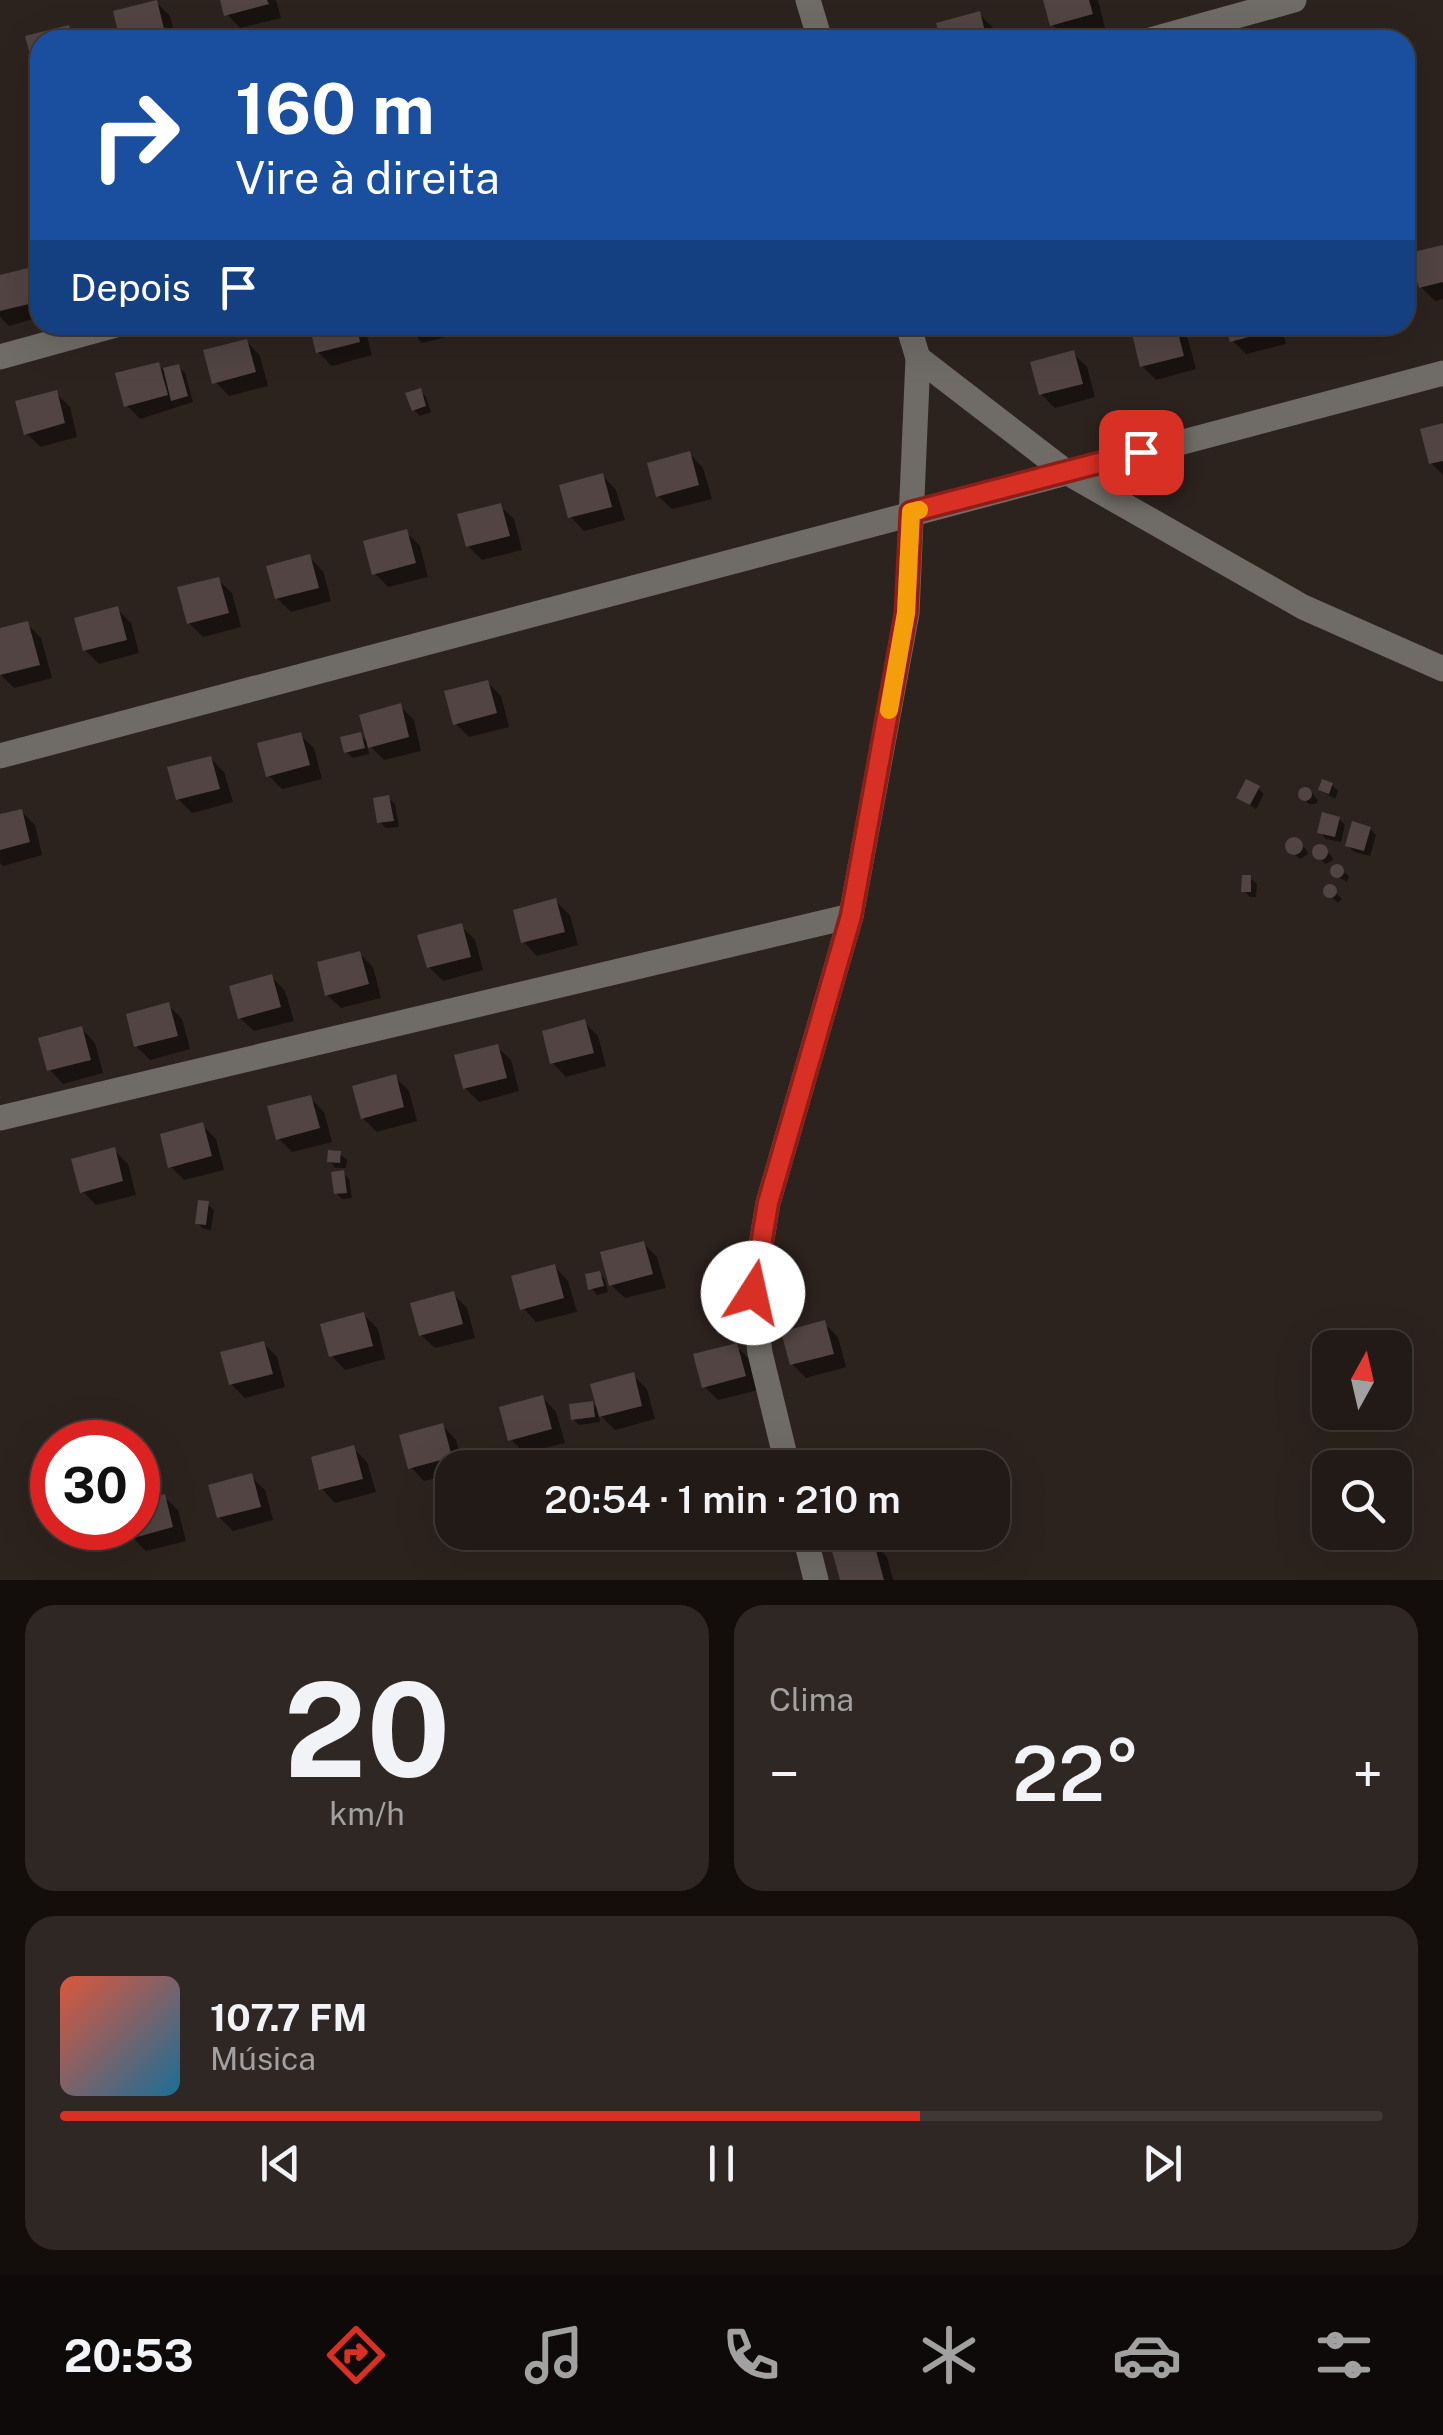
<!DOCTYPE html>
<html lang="pt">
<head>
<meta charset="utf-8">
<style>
  body { margin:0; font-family:"Public Sans",sans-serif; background:#2e2723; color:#f1f3f6; height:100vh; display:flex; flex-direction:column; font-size:38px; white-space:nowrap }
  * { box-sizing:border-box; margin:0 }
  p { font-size:32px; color:#a2a1a1 }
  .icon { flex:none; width:55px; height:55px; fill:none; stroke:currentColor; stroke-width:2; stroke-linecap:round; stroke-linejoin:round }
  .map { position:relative; height:1580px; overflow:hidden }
  .details { display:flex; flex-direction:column; gap:25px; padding:25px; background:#130e0c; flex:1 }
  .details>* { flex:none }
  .guide { position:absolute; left:30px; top:30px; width:1385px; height:305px; border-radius:30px; box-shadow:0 10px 40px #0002,0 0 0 2px #3f3835; background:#1a4fa0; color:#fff; overflow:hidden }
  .needle { width:65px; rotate:8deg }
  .tools { position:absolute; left:1312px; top:1330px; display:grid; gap:20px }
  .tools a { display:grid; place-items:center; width:100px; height:100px; border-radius:20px; background:#221a16; box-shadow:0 10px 40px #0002,0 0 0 2px #3f3835; font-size:50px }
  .speed { position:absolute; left:30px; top:1420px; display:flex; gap:20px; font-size:50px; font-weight:700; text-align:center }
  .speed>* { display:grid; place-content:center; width:130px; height:130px; border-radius:50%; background:#221a16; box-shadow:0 10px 40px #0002,0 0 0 2px #3f3835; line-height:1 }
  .speed .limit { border:15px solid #d22; background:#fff; color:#111 }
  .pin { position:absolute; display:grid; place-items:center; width:85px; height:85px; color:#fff; margin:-42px; border-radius:20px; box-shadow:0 5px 15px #0006 }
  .me { position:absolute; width:110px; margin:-55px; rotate:10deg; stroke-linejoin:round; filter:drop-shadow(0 0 8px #0008) }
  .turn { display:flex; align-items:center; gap:35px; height:210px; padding:0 40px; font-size:45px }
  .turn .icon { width:130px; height:130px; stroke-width:2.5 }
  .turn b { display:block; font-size:70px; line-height:85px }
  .then { display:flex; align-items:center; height:95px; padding:0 40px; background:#0003; gap:20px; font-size:38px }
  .big { font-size:75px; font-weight:600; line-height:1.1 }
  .details .card { flex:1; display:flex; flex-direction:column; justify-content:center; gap:15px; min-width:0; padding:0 35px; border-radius:30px; background:#2e2723 }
  .details .dial { align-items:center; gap:0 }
  .dial b { font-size:130px; line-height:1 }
  .song { display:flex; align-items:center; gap:30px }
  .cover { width:120px; height:120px; border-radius:15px; background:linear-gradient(135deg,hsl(10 70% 55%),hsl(200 70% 35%)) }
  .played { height:10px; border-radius:5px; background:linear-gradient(90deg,#d93025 65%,#3f3835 65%) }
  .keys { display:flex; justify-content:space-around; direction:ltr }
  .heat { display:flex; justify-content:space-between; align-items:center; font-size:55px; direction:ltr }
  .details .tiles { flex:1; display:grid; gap:25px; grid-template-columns:1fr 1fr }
  .card:last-child { grid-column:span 2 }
  .trip { position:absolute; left:435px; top:1450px; width:575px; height:100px; border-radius:30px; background:#221a16; box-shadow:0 10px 40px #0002,0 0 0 2px #3f3835; font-weight:600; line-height:100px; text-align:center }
  .tabs { display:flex; height:160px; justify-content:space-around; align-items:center; background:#0e0a09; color:#a2a1a1 }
  .tabs .icon { width:70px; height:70px }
  .tabs .on { color:#d93025 }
  .tabs b { font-size:45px; color:#f1f3f6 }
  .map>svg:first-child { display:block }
</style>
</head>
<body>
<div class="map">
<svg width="1443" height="1580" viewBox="0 0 1443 1580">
  <rect width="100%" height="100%" fill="#2d231e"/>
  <g fill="#0007">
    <polygon points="223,0 276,0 281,18 240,28 227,14"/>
    <polygon points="1045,0 1098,0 1105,28 1066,38 1052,24"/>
    <polygon points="156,2 170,16 176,40 123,40"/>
    <polygon points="979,14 993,28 996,40 943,40"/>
    <polygon points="1443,247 1443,299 1435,301 1421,287"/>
    <polygon points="27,271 40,284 40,317 9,326 0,317 0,278"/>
    <polygon points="312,325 364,325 372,355 332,366 318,352"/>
    <polygon points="407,325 460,325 462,333 422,343"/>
    <polygon points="1175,325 1188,339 1196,369 1156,380 1142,366"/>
    <polygon points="1228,325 1281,325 1286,344 1246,354 1232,340"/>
    <polygon points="247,342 260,356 268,386 229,396 215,382"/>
    <polygon points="1073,353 1087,367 1095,397 1055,408 1041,394"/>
    <polygon points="158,365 164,370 178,366 185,373 193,402 140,419 126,405"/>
    <polygon points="420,391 426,397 431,412 420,416 414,410"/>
    <polygon points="56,393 70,407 77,437 40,447 26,433"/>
    <polygon points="1443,426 1443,475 1431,463"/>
    <polygon points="690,454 703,468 712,499 672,509 658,496"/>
    <polygon points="603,476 616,490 625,520 584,531 571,517"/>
    <polygon points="500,506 514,519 522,550 482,560 468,546"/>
    <polygon points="406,532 420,546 428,577 388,587 374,573"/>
    <polygon points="309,557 323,571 331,601 291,612 277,598"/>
    <polygon points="218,580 232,593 241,627 203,637 189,623"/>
    <polygon points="117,609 131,623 139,653 99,664 85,650"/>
    <polygon points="27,624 41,638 52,678 14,688 0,674 0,631"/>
    <polygon points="487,682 501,696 509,727 469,737 455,723"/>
    <polygon points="400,706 414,720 421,751 384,760 367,743 369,754 353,758 347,752 360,735 370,744"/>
    <polygon points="300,735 314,748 322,779 282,789 268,775"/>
    <polygon points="210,758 224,772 233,802 192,813 178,799"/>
    <polygon points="1332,785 1338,791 1335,799 1320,790"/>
    <polygon points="1258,788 1264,794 1256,809 1239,798"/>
    <polygon points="1308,789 1318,800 1316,804 1309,804 1302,797 1303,790"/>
    <polygon points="388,798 395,804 399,827 386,828 380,822"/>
    <polygon points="21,811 35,825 42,855 3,866 0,863 0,817"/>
    <polygon points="1339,819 1345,825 1341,842 1326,839 1320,832"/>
    <polygon points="1370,829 1376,835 1370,856 1354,852 1348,845"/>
    <polygon points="1295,840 1306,849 1308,854 1300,859 1289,850 1288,845"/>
    <polygon points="1323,848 1333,858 1332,861 1325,864 1319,857 1316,850"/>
    <polygon points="1335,867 1349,876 1347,882 1333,873"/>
    <polygon points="1250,878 1257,884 1256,897 1250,897 1244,891"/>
    <polygon points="1330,888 1342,899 1338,903 1326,891"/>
    <polygon points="556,901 570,915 578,945 537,956 524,942"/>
    <polygon points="461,926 475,940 483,970 443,981 429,967"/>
    <polygon points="359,953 373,967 381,998 341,1008 327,995"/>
    <polygon points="272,977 285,991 294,1021 254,1031 240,1018"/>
    <polygon points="168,1005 182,1019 190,1049 150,1060 136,1046"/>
    <polygon points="584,1022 598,1036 606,1066 566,1077 552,1063"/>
    <polygon points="82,1029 95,1043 103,1073 63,1084 50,1070"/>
    <polygon points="497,1047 511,1060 519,1091 479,1102 465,1088"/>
    <polygon points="395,1077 409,1091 417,1121 377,1132 363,1118"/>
    <polygon points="310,1098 324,1112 332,1142 292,1152 278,1138"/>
    <polygon points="202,1125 216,1139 224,1170 184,1180 170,1166"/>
    <polygon points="114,1150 128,1164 136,1195 96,1205 82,1191"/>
    <polygon points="340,1154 347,1160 346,1168 336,1168 330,1161"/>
    <polygon points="343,1173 349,1179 352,1198 342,1199 336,1193"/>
    <polygon points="207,1204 214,1210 211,1230 204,1229 197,1223"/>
    <polygon points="643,1243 657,1257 666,1288 625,1298 611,1285"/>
    <polygon points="555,1267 568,1281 577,1312 536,1322 523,1308"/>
    <polygon points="599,1273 605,1280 608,1292 597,1295 591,1288"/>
    <polygon points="453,1294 467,1308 475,1338 435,1348 421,1335"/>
    <polygon points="364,1315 378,1329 385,1359 345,1370 332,1356"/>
    <polygon points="824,1323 838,1337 846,1367 806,1378 792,1364"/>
    <polygon points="263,1343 277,1357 285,1387 245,1398 231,1384"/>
    <polygon points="736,1346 750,1360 758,1390 718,1400 704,1386"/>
    <polygon points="633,1375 647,1389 655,1419 615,1430 599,1414 600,1422 579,1425 573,1419 592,1403 600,1411"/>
    <polygon points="543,1398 556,1412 565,1443 524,1453 511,1439"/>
    <polygon points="443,1426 456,1440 464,1468 452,1468 452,1474 424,1481 411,1467"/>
    <polygon points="353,1448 367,1462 376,1492 335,1503 322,1489"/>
    <polygon points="251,1476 265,1490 273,1520 233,1531 219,1517"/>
    <polygon points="164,1497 178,1510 186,1541 146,1551 132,1537 129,1528 138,1528 138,1504"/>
    <polygon points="873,1543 887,1557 893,1580 842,1580"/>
  </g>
  <g fill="#514442">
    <polygon points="157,0 165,33 139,40 120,40 113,11"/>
    <polygon points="220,0 267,0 269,4 224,16"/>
    <polygon points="1043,0 1089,0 1093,14 1050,26"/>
    <polygon points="980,11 987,40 940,40 936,23"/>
    <polygon points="69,25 73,40 40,40 40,68 34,69 25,36"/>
    <polygon points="1443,245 1443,282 1419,288 1409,253"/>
    <polygon points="28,268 37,302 0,311 0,275"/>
    <polygon points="309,325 356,325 360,342 316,353"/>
    <polygon points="1164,325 1176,325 1184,356 1140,367 1132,334"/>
    <polygon points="1225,325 1272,325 1274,330 1230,342"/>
    <polygon points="247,339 256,372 212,384 203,350"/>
    <polygon points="1074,350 1083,384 1039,395 1030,362"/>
    <polygon points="159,362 168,395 124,407 115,373"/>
    <polygon points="179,364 188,396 171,401 163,368"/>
    <polygon points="421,388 426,406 412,411 405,393"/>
    <polygon points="57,390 65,423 24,435 15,401"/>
    <polygon points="1443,423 1443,461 1429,464 1420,429"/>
    <polygon points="690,451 699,485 656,497 647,463"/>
    <polygon points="603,473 612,507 568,518 559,485"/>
    <polygon points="501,503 510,536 466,547 457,514"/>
    <polygon points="407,529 416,563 372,575 363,541"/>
    <polygon points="310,554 319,588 275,599 266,566"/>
    <polygon points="219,577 229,613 187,624 177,587"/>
    <polygon points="118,606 127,640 83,651 74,618"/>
    <polygon points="28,621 40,665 0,675 0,628"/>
    <polygon points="488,680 497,713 453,725 444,691"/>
    <polygon points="401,703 409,737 368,748 359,715"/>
    <polygon points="301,732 310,765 266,777 257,743"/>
    <polygon points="361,732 365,748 344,753 340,737"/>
    <polygon points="211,756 220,789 176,800 167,767"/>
    <polygon points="1246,779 1260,786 1250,805 1236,798"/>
    <polygon points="1322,779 1333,783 1329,794 1318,790"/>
    <circle cx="1305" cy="794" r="7"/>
    <polygon points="389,795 394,821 377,823 373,798"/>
    <polygon points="22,809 30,842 0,850 0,814"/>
    <polygon points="1322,812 1340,817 1335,837 1317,833"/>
    <polygon points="1352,821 1371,827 1364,851 1345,846"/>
    <circle cx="1294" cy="846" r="9"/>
    <circle cx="1320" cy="852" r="8"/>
    <circle cx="1337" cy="871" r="7"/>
    <polygon points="1242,875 1251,875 1251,892 1241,892"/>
    <circle cx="1330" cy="891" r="7"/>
    <polygon points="556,898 565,932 521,943 513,910"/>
    <polygon points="462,923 471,957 427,968 417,935"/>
    <polygon points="360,951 369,984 325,996 317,962"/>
    <polygon points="272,974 281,1007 238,1019 229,986"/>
    <polygon points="169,1002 178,1036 134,1047 126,1014"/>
    <polygon points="585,1019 594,1053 550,1064 542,1031"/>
    <polygon points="82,1026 91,1060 47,1071 38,1038"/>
    <polygon points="498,1044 507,1078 463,1089 454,1055"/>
    <polygon points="396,1074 404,1107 361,1119 352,1086"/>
    <polygon points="311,1095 320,1128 276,1140 267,1106"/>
    <polygon points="203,1122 212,1156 168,1168 160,1134"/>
    <polygon points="115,1147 123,1181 80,1193 71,1159"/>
    <polygon points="328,1150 341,1151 340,1163 327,1162"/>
    <polygon points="344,1170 347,1193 334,1194 331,1172"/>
    <polygon points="198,1200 209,1201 206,1225 195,1224"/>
    <polygon points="644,1241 653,1274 609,1286 600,1252"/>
    <polygon points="555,1264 564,1298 520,1310 511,1276"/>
    <polygon points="600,1271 604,1286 588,1290 585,1274"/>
    <polygon points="454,1291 463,1324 419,1336 410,1303"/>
    <polygon points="364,1312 373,1346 329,1357 320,1324"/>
    <polygon points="825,1320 834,1354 790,1365 781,1332"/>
    <polygon points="264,1341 273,1374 229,1385 220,1352"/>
    <polygon points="737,1343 746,1376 702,1388 693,1354"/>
    <polygon points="634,1372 642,1406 599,1417 590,1384"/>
    <polygon points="543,1395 552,1429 508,1441 499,1407"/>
    <polygon points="593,1401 595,1417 571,1420 569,1404"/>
    <polygon points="443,1423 452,1457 408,1469 399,1435"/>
    <polygon points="354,1445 363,1479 319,1490 311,1457"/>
    <polygon points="252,1473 261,1507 217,1518 208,1485"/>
    <polygon points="165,1494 173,1527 130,1539 127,1528 138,1528 138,1501"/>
    <polygon points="873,1540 884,1580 840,1580 832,1551"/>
  </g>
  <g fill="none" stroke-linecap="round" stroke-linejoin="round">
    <g stroke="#6f6c67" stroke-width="25">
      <polyline points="808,0 820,40"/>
      <polyline points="1150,40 1294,0"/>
      <polyline points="0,357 116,325"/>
      <polyline points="918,358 1066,472 1303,607 1443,669"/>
      <polyline points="0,756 1443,373"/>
      <polyline points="0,1118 851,916"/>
      <polyline points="788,1468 760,1353 753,1293 768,1203 851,916 907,613 918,358 908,325"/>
      <polyline points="804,1532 816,1580"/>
    </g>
  </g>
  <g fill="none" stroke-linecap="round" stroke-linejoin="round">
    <g stroke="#8d1f18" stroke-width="25">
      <polyline id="route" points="753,1293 768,1203 851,916 906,613 911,512 1141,452"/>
    </g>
    <use href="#route" stroke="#d93025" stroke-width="18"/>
    <polyline stroke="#f59e0b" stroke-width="18" points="889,710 906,613 911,512 919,510"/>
  </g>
</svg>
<div class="tools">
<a><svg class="needle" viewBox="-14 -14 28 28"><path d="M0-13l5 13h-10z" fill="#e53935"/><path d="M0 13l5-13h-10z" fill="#a2a1a1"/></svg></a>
<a><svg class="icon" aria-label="search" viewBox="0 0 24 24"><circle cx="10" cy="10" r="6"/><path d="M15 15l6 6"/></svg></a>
</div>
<div class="speed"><div class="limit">30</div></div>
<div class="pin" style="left:1141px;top:452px;background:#d93025"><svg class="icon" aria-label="arrive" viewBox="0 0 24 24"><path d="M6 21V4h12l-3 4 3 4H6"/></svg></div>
<svg class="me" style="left:753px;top:1293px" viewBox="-20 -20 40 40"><circle r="19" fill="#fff"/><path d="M0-13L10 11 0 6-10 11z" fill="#d93025"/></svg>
<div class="trip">20:54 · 1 min · 210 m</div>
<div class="guide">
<div class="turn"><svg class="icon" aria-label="right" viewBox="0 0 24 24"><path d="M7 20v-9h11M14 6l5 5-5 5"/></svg><div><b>160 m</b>Vire à direita</div></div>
<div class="then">Depois<svg class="icon" aria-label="arrive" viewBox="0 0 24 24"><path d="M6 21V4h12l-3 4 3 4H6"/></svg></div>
</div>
</div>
<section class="details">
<div class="tiles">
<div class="card dial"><b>20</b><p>km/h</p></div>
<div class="card"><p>Clima</p>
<div class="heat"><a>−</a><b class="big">22°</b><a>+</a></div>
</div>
<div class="card">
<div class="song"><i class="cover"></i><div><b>107.7 FM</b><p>Música</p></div></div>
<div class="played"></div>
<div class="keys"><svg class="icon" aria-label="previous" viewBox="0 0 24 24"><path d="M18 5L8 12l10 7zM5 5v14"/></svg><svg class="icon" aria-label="pause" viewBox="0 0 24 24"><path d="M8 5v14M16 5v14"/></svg><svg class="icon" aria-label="next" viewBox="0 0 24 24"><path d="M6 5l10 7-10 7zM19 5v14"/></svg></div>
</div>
</div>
</section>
<nav class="tabs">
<b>20:53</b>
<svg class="icon on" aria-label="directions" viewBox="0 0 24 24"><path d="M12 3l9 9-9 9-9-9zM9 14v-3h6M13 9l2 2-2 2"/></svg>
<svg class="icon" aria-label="music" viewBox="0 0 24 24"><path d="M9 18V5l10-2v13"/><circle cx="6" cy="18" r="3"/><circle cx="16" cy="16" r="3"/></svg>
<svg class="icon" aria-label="phone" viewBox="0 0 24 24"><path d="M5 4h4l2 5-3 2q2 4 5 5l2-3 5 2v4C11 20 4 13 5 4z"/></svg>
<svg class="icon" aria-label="climate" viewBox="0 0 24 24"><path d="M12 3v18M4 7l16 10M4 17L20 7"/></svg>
<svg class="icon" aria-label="car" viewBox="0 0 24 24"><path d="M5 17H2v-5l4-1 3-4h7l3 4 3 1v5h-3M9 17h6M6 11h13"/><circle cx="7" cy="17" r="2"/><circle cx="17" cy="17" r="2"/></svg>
<svg class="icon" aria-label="filters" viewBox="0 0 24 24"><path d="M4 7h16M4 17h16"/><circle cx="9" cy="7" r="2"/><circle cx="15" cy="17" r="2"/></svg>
</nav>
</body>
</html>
